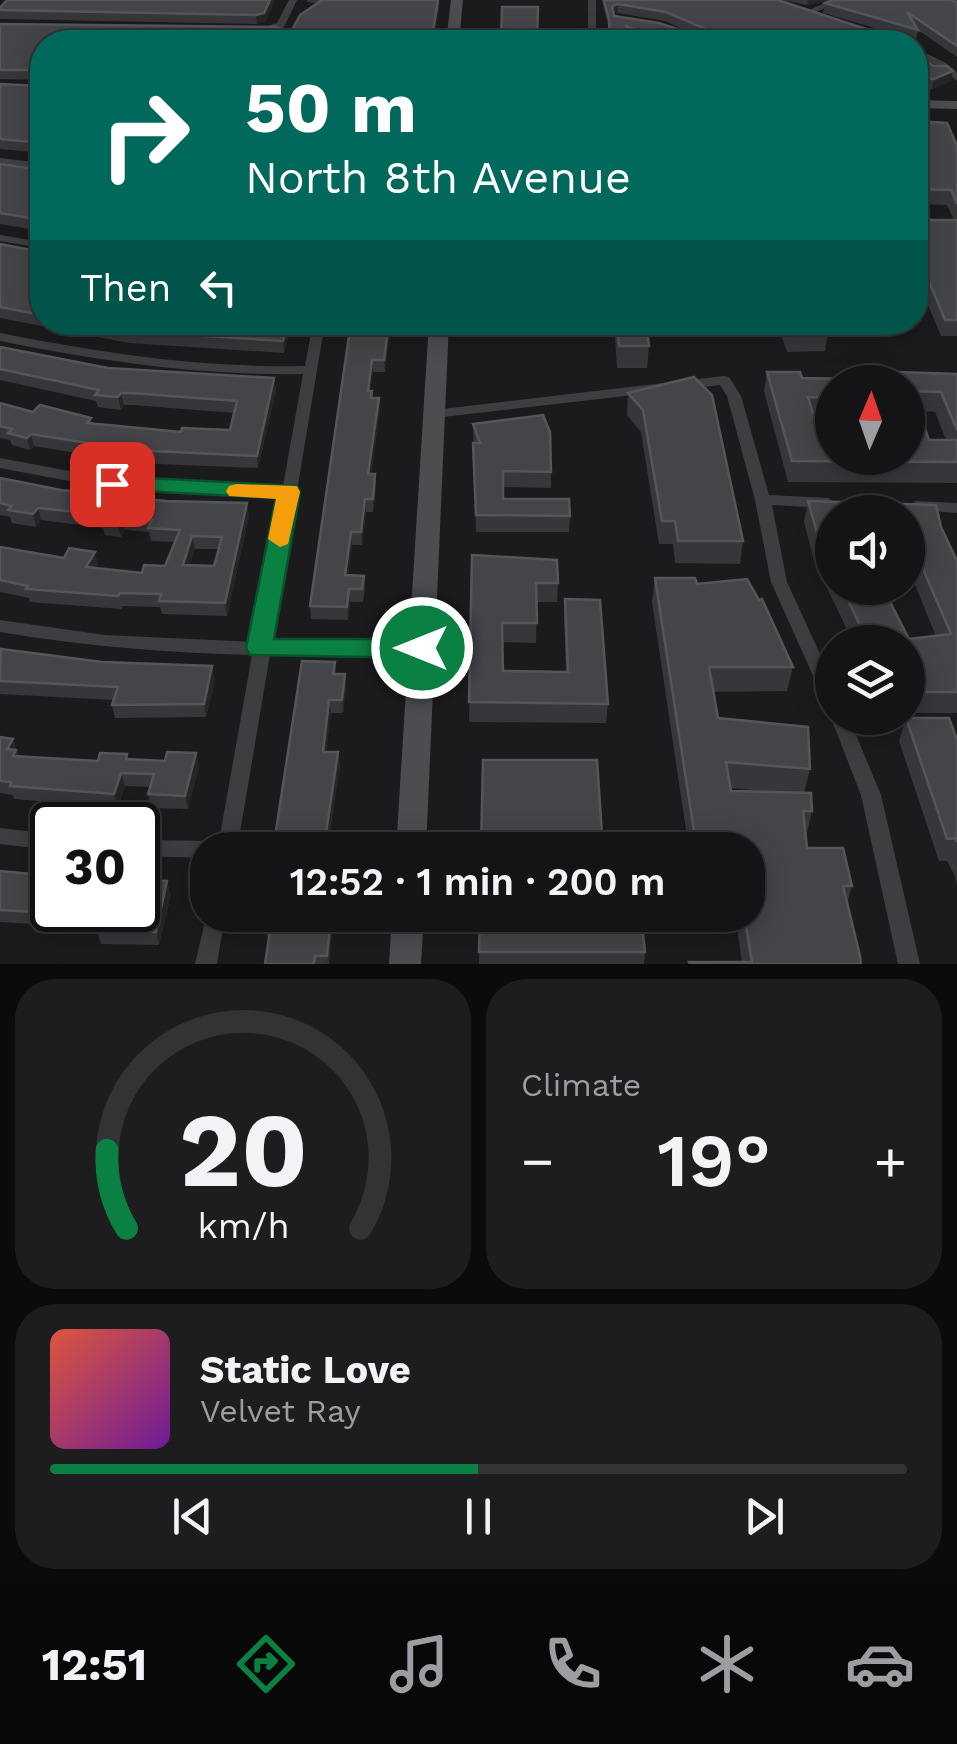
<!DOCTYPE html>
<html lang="en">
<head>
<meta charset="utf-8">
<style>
  body { margin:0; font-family:"Work Sans",sans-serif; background:#1d1d1f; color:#f1f3f6; height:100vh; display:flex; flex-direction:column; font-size:38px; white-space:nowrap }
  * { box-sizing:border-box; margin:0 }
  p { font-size:32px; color:#9d9ea1 }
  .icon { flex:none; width:55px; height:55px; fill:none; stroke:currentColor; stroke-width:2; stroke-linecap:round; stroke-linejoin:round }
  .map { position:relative; height:964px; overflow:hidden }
  .sheet { display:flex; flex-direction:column; gap:15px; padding:15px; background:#0b0b0c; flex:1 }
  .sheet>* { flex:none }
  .top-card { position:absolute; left:30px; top:30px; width:898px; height:305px; border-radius:40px; box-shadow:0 5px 25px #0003,0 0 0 2px #333335; background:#00695c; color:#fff; overflow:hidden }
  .needle { width:65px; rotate:2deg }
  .fabs { position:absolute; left:815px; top:365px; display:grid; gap:20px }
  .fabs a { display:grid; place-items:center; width:110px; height:110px; border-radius:50%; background:#141416; box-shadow:0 5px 25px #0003,0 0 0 2px #333335; font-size:50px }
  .speed { position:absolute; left:30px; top:802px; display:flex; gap:20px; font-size:50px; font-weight:700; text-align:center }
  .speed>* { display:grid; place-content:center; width:130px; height:130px; border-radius:50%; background:#141416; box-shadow:0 5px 25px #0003,0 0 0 2px #333335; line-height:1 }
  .speed .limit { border:5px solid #111; border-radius:15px; background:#fff; color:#111 }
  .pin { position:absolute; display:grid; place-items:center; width:85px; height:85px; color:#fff; margin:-42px; border-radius:20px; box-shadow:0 5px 15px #0006 }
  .me { position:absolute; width:110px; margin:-55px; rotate:270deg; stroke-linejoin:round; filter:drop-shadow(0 0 8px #0008) }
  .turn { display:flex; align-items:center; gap:35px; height:210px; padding:0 50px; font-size:45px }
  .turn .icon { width:130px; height:130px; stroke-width:2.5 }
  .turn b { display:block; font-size:70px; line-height:85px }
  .then { display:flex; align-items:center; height:95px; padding:0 50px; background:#0003; gap:20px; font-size:38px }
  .big { font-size:75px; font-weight:600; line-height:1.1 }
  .sheet .widget { flex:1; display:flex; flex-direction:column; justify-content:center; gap:15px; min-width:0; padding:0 35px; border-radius:40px; background:#1d1d1f }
  .sheet .dial { align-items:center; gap:0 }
  .dial svg { height:260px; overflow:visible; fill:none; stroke:#333335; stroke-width:7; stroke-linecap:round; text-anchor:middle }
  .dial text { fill:#f1f3f6; stroke:none }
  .song { display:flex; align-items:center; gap:30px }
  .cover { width:120px; height:120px; border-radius:15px; background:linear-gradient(135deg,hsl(10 70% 55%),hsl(280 70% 35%)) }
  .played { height:10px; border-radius:5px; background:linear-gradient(90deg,#0b8043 50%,#333335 50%) }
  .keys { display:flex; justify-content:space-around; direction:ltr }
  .heat { display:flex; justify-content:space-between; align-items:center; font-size:55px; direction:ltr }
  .sheet .tiles { flex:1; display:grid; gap:15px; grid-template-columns:1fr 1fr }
  .widget:last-child { grid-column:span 2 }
  .trip { position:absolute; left:190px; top:832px; width:575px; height:100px; border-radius:40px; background:#141416; box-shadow:0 5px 25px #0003,0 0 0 2px #333335; font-weight:600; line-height:100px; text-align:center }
  .menu { display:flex; height:160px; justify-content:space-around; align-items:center; background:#080809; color:#9d9ea1 }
  .menu .icon { width:70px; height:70px }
  .menu .on { color:#0b8043 }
  .menu b { font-size:45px; color:#f1f3f6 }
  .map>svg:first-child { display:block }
</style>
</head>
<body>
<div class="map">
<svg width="957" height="964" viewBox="0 0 957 964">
  <rect width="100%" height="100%" fill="#1b1b1d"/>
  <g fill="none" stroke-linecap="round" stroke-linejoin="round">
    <g fill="#3c3e42" fill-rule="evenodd">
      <polygon points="289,0 297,0 284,27 256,33 256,29 277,23"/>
      <rect x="588" y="0" width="8" height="42"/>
      <polygon points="832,0 843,0 809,15 802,13"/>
      <polygon points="915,48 946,63 957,73 957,81 940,67 915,55"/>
      <polygon points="0,158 42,163 42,169 0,164"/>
      <polygon points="0,235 42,242 42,248 0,241"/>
      <path d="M313,322H325L272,642H422L428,644L431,648L428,652L422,654L270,655L237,850H208V858L138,856V840L219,841L252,655C167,653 84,646 0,632V620L105,635L255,642L281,495L112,489L0,468V458L112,479L283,486L303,374C200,376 101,361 0,341V333C101,353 201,368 305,366Z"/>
      <polygon points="724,376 729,377 741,396 769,495 828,498 836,503 828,508 772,505 787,582 832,680 832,705 826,703 823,698 771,582 755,500 727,396 720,385 434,418 427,414 434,410"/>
      <polygon points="916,501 957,503 957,513 911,509 908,506"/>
      <polygon points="832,715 832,718 849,718 881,795 920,964 898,964 861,795 831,718"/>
      <polygon points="0,828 52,834 52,850 0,844"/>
      <polygon points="208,909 208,915 225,915 217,964 195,964"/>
    </g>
    <g fill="#4b4d51" fill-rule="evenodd">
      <polygon points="451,0 463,0 459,42 446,42"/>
      <polygon points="915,100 957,101 957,109 915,108"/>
      <polygon points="429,322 449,322 426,850 396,850"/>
      <polygon points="392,915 424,915 421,964 389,964"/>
    </g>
  </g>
  <g fill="#37373b" fill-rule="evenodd">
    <polygon points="275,0 265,22 257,24 0,19 0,8"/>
    <polygon points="307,0 438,0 439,11 433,42 42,42 42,153 0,149 0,84 40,86 42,80 0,79 0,24 291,32 318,3 307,2"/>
    <path d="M602,0H778L893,42H643L627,36L628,42H609V29ZM618,13L665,21L696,35L614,16V15Z"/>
    <polygon points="782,0 828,0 807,5"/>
    <polygon points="957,2 957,57 918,30 916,40 823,13 825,3"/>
    <polygon points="915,55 951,81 932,89 915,89"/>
    <path d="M915,121L957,146V336H941L919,283H915ZM922,204L947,205L954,220H930Z"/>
    <polygon points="0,164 42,170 42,231 0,224"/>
    <polygon points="0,244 42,252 42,322 281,322 280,325 287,325 288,337 284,353 129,343 0,318"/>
    <polygon points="351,322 390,331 385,372 373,372 370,391 372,391 372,398 379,398 380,410 371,474 375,474 376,487 373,512 366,512 362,545 352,545 348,575 364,576 365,589 363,602 350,602 348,620 311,619 310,606"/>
    <polygon points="614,322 646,322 649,346 647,368 617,368"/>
    <polygon points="777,322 824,322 828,333 825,351 787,352"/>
    <polygon points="0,347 108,368 274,378 276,390 258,468 135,463 34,446 30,450 12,445 10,440 0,438 0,403 33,412 91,418 92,423 181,432 230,430 234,413 133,405 124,405 121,410 98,407 96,401 0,380"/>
    <path d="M767,372L802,378L897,380L899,372L957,374V483L788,482L764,391ZM832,382H908V458L820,437L814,417L832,418ZM919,411L935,412L946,440H929Z"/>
    <polygon points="628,393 712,395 743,541 740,564 675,563 673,544 659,544 641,432 627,415"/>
    <polygon points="473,424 551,472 551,488 503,487 503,499 570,516 569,532 476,532"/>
    <path d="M0,478L61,490L166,501L247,503L249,516L227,616L162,614L160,607L123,606L121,609L30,602L29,598L0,592V547L98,564L96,568L142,573L165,566L175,542L151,541L149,532L125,530L121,537L105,535L103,528L41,520L36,527L12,523L10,517L0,515ZM195,549H218L214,566L189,565Z"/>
    <path d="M808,501L936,505L941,527L957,561V713H908V642H853L814,561L804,522ZM832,512H908V568L936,636L909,639L883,588H832Z"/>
    <polygon points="472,555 558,583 557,602 537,602 536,643 503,642 503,671 566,672 564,619 565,599 608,704 606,723 469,722"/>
    <path d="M655,578L697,584L793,667L787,691L713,692L718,718L810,769L804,793L812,811L806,836L807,848L852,886L847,903L861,964H689V962H742L738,935L742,915H748V850H689L652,602ZM731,788L782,793L731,791Z"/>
    <polygon points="0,651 215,680 206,717 115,718 112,705 114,700 0,694"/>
    <polygon points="335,662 336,674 346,687 343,713 331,713 326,752 338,752 340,766 327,850 273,850"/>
    <polygon points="906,718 957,740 957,885 954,874 947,861 939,861 899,741"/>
    <polygon points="0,737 13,739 19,757 98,761 127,754 129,759 165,761 196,753 199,766 188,809 151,808 148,794 150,787 125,786 118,807 14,799 13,795 0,793"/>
    <polygon points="0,871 171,894 159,945 101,944 97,931 55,929 53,934 35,932 32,924 0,922"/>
    <polygon points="480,915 645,952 644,964 479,964"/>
    <polygon points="325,918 332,931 329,964 265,964 269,937 267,937 265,924"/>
  </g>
  <g fill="#262629">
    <polygon points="270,0 275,0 265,22 257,24 256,15"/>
    <polygon points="808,0 828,0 807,5"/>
    <polygon points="439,2 439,11 433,42 431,42"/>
    <polygon points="618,4 618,13 611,16 612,6"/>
    <polygon points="953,71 951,81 932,89 934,79"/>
    <polygon points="42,285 42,299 31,295"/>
    <polygon points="390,322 390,331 385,372 384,360"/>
    <polygon points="287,325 288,337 284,353 283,341"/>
    <polygon points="372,360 373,372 368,403 368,391"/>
    <polygon points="274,378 276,390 258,468 257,456"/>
    <polygon points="121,393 124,405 121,410 118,397"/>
    <polygon points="379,398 380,410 369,487 368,474"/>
    <polygon points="31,434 34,446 30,450 27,438"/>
    <polygon points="375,474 376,487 373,512 373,499"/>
    <polygon points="365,499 366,512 362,545 361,532"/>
    <polygon points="247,503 249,516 227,616 225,603"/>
    <polygon points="38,508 41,520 36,527 33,514"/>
    <polygon points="122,517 125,530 121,537 118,524"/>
    <polygon points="351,532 352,545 346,588 345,575"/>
    <polygon points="192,536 195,549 185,578 183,565"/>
    <polygon points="95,552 98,564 89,580 86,567"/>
    <polygon points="349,589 350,602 348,620 347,607"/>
    <polygon points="212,666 215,680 206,717 204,704"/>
    <polygon points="345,674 346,687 343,713 342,700"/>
    <polygon points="329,700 331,713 324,765 323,752"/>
    <polygon points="13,739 21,764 7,749"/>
    <polygon points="338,752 340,766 326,850 325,840"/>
    <polygon points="196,753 199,766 188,809 185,796"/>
    <polygon points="121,773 125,786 118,807 114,794"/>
    <polygon points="167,881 171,894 159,945 156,932"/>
    <polygon points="51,916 55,929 53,934 49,921"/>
    <polygon points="331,918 332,931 328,964 327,956"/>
  </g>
  <g fill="#444548" stroke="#55565a" stroke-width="2.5" fill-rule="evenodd">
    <polygon points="7,0 270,0 264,13 256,15 0,10 0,8"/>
    <polygon points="322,0 438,0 431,42 42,42 42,73 40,70 0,70 0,24 276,27 291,32 300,15"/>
    <path d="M604,0H778L872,31L893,42H669L626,26L628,42H610L609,20ZM618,4L666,12L715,33L699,36L659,23L614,16L612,6Z"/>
    <polygon points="832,0 951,0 957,2 957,46 907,12 918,30 825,3"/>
    <polygon points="502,7 538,7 537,41 550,42 501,42"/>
    <polygon points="915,55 934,66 947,66 953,71 934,79 915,78"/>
    <polygon points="42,78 42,143 0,139 0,84 40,86"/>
    <polygon points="915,121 947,123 957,146 957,204 951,190 915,189"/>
    <polygon points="0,164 42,170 42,220 0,213"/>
    <polygon points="915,190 930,220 957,220 957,320 945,320 923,267 915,267"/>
    <polygon points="0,244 42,252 42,285 31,295 42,297 42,315 0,307"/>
    <polygon points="83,322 277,322 277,325 287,325 283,341 127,331"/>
    <polygon points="351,322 389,322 384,360 372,360 368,391 372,391 371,398 379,398 368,474 375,474 373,499 365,499 361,532 351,532 345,575 364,576 362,589 349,589 347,607 310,606"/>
    <polygon points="617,322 646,322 649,346 619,346"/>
    <polygon points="786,322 824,322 828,333 790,334"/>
    <polygon points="0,347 108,368 274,378 257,456 132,450 31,434 27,438 8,433 12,429 0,426 0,403 33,412 40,405 91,418 87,423 181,432 182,428 230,430 237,401 131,393 121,393 118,397 95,395 99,390 0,369"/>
    <path d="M767,372H800L802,378L902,380L899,372L957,374V430L941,392L912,391L929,440H957V462L792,461ZM832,382H908V458H832V437H820L808,397L832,398Z"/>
    <polygon points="694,377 712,395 743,541 678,541 675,521 662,521 643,410 628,393"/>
    <polygon points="543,415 550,432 551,472 503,471 503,499 569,499 570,516 476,515 473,443 480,443 473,424"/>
    <path d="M0,478L61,490L166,501L247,503L225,603L159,601L161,594L120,593L118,596L26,589L28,586L0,580V547L64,558L69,548L95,552L86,567L142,573L144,565L165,566L180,530L148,528L152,520L122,517L118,524L102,522L106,515L38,508L33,514L8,510L12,506L0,503ZM192,536L222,537L214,566L183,565Z"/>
    <polygon points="808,501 936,505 941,527 957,561 957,692 908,692 908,642 868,642 842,588 883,588 909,639 951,634 908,534 908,512 832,512 832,569 819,540"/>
    <polygon points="472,555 557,560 558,583 536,583 537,623 502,623 503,671 568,672 565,599 600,600 608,704 469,702"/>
    <polygon points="655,578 695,578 697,584 747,579 759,600 762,599 793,667 709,667 718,718 808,727 810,769 726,762 731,791 811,793 812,811 803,811 807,848 843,848 852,886 843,886 860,956 861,964 690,964 689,962 752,962 744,915 748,915 748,911 752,911 748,885 748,850 742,850 740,838 695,838"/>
    <polygon points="1,649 102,662 212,666 204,704 112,705 118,687 0,681"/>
    <polygon points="302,661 335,662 333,674 345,674 342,700 329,700 323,752 338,752 325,840 319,840 317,850 273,850"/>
    <polygon points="906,718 949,718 957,740 957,842 955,838 947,839"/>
    <polygon points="0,737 13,739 7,749 16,750 13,756 98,761 100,753 127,754 126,759 165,761 167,752 196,753 185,796 148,794 154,774 121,773 114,794 10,786 11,782 0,781"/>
    <polygon points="483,760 597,760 603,850 481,850"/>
    <polygon points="0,871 52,876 52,910 138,910 138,880 167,881 156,932 97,931 101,918 51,916 49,921 30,919 33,912 0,910"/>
    <polygon points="265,915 322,915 322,918 331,918 327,956 315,956 314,964 265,964 271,924 265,924"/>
    <polygon points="480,915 641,915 645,952 479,952"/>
  </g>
  <polygon fill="#0b8043" stroke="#07532c" stroke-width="2.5" points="112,476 297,486 300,492 274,639 422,639 432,642 435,648 432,655 422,658 250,655 246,648 276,498 104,489 101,484 104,478"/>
  <polygon fill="#f59e0b" points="237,484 297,486 300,492 288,544 280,547 268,539 276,499 229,496 226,491 229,486"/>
</svg>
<div class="fabs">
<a><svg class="needle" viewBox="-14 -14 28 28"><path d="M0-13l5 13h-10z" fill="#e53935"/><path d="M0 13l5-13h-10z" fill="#9d9ea1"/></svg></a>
<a><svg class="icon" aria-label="sound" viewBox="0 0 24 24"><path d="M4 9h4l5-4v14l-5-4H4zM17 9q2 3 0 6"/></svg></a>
<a><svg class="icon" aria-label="layers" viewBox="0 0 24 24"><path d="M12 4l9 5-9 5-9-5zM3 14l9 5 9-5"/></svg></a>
</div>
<div class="speed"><div class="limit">30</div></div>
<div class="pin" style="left:112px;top:484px;background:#d93025"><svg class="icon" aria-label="arrive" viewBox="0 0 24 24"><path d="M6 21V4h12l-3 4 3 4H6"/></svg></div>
<svg class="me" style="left:422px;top:648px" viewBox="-20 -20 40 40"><circle r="17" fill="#0b8043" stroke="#fff" stroke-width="3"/><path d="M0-11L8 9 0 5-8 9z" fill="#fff"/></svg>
<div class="trip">12:52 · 1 min · 200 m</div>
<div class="top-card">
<div class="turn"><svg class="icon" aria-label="right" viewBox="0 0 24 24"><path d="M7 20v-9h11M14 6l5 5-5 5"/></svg><div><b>50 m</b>North 8th Avenue</div></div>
<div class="then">Then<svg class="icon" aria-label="left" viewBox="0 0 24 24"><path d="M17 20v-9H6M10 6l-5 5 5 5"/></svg></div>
</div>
</div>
<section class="sheet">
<div class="tiles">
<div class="widget dial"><svg viewBox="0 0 100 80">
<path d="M14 69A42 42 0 1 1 86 69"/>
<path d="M14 69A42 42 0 0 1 8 45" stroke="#0b8043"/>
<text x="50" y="56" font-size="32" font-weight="700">20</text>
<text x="50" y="72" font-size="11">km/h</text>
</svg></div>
<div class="widget"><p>Climate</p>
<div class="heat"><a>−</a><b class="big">19°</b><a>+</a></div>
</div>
<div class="widget">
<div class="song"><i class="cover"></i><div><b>Static Love</b><p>Velvet Ray</p></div></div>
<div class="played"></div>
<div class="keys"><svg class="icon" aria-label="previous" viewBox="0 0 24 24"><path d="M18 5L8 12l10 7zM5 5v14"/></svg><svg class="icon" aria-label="pause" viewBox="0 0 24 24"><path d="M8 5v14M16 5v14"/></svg><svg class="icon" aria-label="next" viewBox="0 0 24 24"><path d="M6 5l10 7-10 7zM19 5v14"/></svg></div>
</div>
</div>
</section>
<nav class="menu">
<b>12:51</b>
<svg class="icon on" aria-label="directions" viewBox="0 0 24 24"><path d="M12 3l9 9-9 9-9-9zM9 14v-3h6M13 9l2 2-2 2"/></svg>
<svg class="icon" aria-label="music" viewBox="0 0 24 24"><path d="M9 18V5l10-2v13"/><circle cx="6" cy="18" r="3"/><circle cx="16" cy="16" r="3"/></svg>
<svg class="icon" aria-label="phone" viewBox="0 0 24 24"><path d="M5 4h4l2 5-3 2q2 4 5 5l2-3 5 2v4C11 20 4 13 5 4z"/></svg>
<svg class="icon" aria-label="climate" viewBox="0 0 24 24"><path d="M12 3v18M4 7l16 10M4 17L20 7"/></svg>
<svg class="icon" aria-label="car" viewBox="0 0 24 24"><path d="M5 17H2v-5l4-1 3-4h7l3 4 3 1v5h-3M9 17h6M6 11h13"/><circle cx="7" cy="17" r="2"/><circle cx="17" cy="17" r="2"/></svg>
</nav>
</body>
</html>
